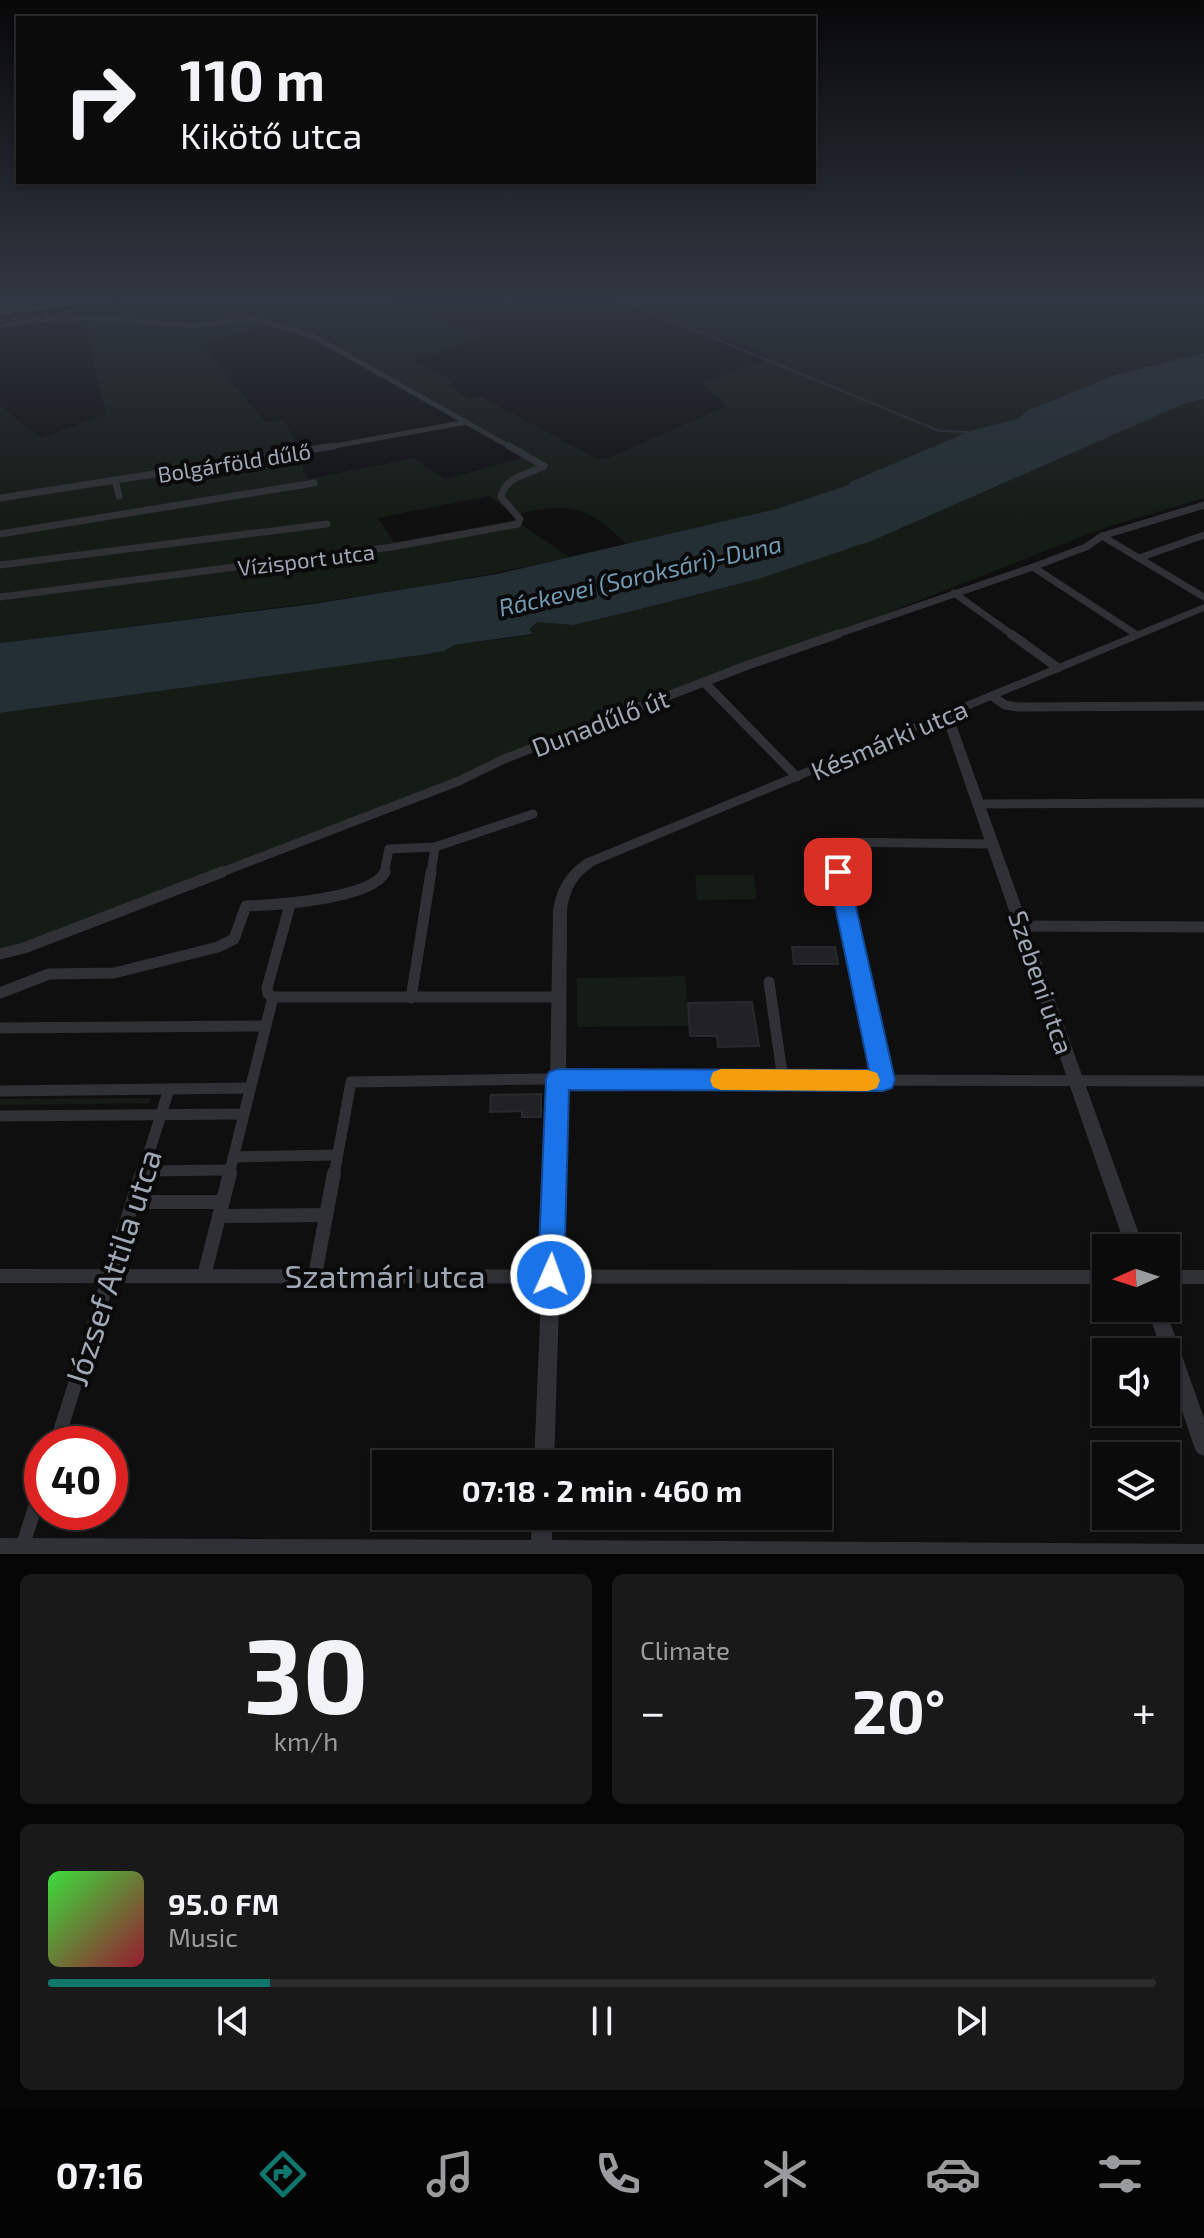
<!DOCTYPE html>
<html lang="en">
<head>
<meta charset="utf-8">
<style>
  body { margin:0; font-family:"Exo 2",sans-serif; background:#19191a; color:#f1f3f6; height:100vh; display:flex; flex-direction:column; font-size:30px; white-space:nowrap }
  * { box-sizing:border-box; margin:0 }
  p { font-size:26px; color:#9a9b9d }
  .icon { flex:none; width:44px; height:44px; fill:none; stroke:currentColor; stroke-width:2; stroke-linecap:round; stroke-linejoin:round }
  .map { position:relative; height:1554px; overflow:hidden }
  .panel { display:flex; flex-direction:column; gap:20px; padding:20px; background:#060607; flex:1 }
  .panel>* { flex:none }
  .banner { position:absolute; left:16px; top:16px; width:800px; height:168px; border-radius:0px; box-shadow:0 2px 6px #0004,0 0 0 2px #2b2b2d; background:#0b0b0c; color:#f1f3f6; overflow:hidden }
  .needle { width:52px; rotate:267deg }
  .controls { position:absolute; left:1092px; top:1234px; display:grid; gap:16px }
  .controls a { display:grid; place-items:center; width:88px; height:88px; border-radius:0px; background:#0b0b0c; box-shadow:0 2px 6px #0004,0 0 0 2px #2b2b2d; font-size:40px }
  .speed { position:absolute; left:24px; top:1426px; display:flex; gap:16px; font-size:40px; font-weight:700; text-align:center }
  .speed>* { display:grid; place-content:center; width:104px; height:104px; border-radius:50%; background:#0b0b0c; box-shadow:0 2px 6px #0004,0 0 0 2px #2b2b2d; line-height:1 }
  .speed .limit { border:12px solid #d22; background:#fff; color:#111 }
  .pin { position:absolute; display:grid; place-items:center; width:68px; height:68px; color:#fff; margin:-34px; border-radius:16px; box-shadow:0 4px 12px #0006 }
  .me { position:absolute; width:88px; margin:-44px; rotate:2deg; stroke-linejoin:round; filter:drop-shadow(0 0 6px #0008) }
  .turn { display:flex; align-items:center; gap:28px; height:168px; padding:0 32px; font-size:36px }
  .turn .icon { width:104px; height:104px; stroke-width:2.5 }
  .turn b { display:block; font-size:56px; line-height:68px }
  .big { font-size:60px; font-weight:700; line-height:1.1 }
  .panel .tile { flex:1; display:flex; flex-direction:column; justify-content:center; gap:12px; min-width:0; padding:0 28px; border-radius:12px; background:#19191a }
  .panel .dial { align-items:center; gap:0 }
  .dial b { font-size:104px; line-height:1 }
  .song { display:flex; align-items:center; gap:24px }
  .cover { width:96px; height:96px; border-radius:12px; background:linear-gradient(135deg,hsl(120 70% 55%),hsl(350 70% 35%)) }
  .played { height:8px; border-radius:4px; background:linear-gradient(90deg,#0f766e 20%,#2b2b2d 20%) }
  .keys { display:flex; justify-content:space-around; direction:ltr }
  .heat { display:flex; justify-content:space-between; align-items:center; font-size:44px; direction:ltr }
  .panel .tiles { flex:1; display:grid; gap:20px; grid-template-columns:1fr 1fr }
  .tile:last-child { grid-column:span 2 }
  .trip { position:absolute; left:372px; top:1450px; width:460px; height:80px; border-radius:0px; background:#0b0b0c; box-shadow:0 2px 6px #0004,0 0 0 2px #2b2b2d; font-weight:700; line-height:80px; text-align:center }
  .tab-bar { display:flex; height:128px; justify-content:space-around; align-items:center; background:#040405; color:#9a9b9d }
  .tab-bar .icon { width:56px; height:56px }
  .tab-bar .active { color:#0f766e }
  .tab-bar b { font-size:36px; color:#f1f3f6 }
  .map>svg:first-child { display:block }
</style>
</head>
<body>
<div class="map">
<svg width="1204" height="1554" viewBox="0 0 1204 1554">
  <rect width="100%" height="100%" fill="#0f0f10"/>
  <g fill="#151b15" fill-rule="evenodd">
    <path d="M186,298H386L410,311L437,314L484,336L413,361L455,382L447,386L471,399L480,396L598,459L611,457L726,406L702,383L771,358L624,298H1204V353L1061,399L1027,411L1018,419L970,431L850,482L849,485L776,509L626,544C587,505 568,502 515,515L489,496L378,518L395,543L515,520L569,557C382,600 190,617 0,643V406L41,438L106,414L84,323H37L0,329V323ZM281,323L309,332L529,456L445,479L414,458L308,479L296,451L300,449L283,419L267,423L233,384L206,345L209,341Z"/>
    <polygon points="1204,399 1204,498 1104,528 32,948 0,948 0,713 421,655 454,645 532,635 530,629 537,622 573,625 630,612 758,579 874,540 1186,403"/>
    <polygon points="695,875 754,875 757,899 697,900"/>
    <polygon points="685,976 690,1026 577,1027 577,978"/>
    <polygon points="151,1098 149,1103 0,1105 0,1099"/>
  </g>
  <polygon fill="#242f34" points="1204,353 1204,399 1186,403 874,540 758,579 629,612 573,625 537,622 530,629 532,634 454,645 444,651 421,655 0,713 0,643 313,604 497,574 776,509 848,485 850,482 970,431 1018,419 1027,411 1115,375"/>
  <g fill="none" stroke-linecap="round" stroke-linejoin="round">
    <polyline stroke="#242f34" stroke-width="2" points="616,298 940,431 967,432"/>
  </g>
  <g fill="#222224" stroke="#28292c" stroke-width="2">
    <polygon points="792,947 835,947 838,964 794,964"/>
    <polygon points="752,1002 759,1046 718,1047 717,1036 690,1036 688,1003"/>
    <polygon points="541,1094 541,1117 522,1117 522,1111 490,1112 491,1095"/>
  </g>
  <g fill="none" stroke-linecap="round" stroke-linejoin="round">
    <g stroke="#2f3135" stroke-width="5">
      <polyline points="214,298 223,310 313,336 512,448"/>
      <polyline points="0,306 66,298"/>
      <path d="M0,326C30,321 61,316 92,318C146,321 196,333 250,317"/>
      <polyline points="323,448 467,422"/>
    </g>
    <g stroke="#2f3135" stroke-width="7">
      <polyline points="509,446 544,466"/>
      <polyline points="115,480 119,496"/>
      <polyline points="0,498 334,446"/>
      <polyline points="0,534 314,483"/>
      <polyline points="1102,536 1204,597"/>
      <polyline points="1139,558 1204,535"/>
      <polyline points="0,565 327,524"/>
      <polyline points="1033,567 1137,635"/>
      <polyline points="954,593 1014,636"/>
      <path d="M0,597L392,547L518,524L520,519L501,497C505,476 528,475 544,466"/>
      <polyline points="832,636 1033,567 1086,547 1102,536 1204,505"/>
    </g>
    <g stroke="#2f3135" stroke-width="9">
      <polyline points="1011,634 1058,668"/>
      <polyline points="705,683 797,777"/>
      <polyline points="992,696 1005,705 1018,707 1204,706"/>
      <polyline points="978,804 1204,803"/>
      <polyline points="217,874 459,781 504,759 748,665 838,634"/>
      <polyline points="384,874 389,849 435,847 533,814"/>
      <polyline points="431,874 435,847"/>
      <polyline points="839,874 832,842 992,844"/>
    </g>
    <g stroke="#2f3135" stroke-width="11">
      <polyline points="838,872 883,1080"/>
      <polyline points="1023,926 1204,927"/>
      <polyline points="0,954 24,948 222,872"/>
      <polyline points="769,982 783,1080"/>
      <path d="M0,993L49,974L114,973L218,947L234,939L246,906C275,905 372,899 385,872"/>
      <polyline points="273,997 559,997"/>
      <polyline points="411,998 431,872"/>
      <polyline points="0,1028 265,1026"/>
      <polyline points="0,1091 250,1088"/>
      <polyline points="0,1116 244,1114"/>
      <polyline points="233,1157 337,1155"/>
      <polyline points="143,1171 230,1170"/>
      <polyline points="142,1175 169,1089"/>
      <polyline points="229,1175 273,997 268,994 267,988 290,905"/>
      <polyline points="334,1175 351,1082 546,1079 1204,1081"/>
    </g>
    <g stroke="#2f3135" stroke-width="14">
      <polyline points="133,1202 222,1202"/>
      <polyline points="219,1216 326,1215"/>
      <polyline points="315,1275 334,1173"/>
      <polyline points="0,1276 1106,1277"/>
      <polyline points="204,1276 230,1173"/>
      <polyline points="1166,1277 1204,1277"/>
      <polyline points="56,1444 142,1173"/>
      <polyline points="20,1554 42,1486"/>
    </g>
    <g fill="#2f3135" fill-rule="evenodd">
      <path d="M1204,604V611L953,716L1144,1248H1126L943,720L595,865C577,877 570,889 567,910L566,1079L554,1464H534L550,1079L553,910C557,887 566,872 585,859Z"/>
      <polygon points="1147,1308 1165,1308 1204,1418 1204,1456 1197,1453 1194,1446 1166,1364 1166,1352 1162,1352"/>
      <polygon points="532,1516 552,1516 552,1540 1204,1544 1204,1554 0,1554 0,1538 531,1540"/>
    </g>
    <polygon fill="#4b4e55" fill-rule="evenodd" points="102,298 128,298 0,315 0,311"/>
    <polyline stroke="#42454b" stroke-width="2" points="0,309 90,298"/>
    <polyline stroke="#42454b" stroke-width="2" stroke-dasharray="6 5" stroke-linecap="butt" points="0,321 171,298"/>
  </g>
  <linearGradient id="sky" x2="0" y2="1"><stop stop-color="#080809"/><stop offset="0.58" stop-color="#313742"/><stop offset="1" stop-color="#313742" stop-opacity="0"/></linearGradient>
  <rect width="1204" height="516" fill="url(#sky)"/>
  <polygon fill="#1a73e8" stroke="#114b97" stroke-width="2" points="838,864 845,866 848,872 895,1080 892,1088 883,1091 569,1090 564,1275 561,1285 551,1289 541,1285 538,1275 546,1079 549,1072 558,1069 869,1070 828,872 831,866"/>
  <polygon fill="#f59e0b" points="721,1069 868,1070 877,1073 880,1080 877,1088 868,1091 721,1090 713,1087 710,1080 713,1072"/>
  <g text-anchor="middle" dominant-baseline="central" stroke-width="8" stroke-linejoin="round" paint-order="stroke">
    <g font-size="22" fill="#9ea7b3" stroke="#0a0a0b">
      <text transform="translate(234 462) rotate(-9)">Bolgárföld dűlő</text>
      <text transform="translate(306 559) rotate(-7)">Vízisport utca</text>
    </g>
    <g font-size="24" font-style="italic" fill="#719ab2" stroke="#0a0a0b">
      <text transform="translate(640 575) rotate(-13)">Ráckevei (Soroksári)-Duna</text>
    </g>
    <g font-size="26" fill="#9ea7b3" stroke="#0a0a0b">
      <text transform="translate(600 722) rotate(-21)">Dunadűlő út</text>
      <text transform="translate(889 739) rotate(-23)">Késmárki utca</text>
      <text transform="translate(1042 982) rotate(71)">Szebeni utca</text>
    </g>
    <g font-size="32" fill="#9ea7b3" stroke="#0a0a0b">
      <text transform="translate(112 1267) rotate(-72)">József Attila utca</text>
      <text x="385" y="1275">Szatmári utca</text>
    </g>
  </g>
</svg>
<div class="controls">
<a><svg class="needle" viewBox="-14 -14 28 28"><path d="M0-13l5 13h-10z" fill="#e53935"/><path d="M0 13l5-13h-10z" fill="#9a9b9d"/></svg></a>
<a><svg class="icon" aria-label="sound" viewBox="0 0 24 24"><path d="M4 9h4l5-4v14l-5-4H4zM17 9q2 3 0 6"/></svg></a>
<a><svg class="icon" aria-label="layers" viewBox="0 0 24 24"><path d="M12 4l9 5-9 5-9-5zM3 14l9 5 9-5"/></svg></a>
</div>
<div class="speed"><div class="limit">40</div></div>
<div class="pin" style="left:838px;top:872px;background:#d93025"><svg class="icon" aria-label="arrive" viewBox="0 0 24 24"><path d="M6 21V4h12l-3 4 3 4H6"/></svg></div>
<svg class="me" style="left:551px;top:1275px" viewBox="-20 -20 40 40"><circle r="17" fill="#1a73e8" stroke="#fff" stroke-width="3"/><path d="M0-11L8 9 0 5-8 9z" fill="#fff"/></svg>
<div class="trip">07:18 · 2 min · 460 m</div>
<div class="banner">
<div class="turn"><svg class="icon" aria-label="right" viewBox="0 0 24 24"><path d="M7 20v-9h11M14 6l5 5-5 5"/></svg><div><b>110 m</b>Kikötő utca</div></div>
</div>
</div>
<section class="panel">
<div class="tiles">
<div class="tile dial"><b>30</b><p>km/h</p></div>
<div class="tile"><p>Climate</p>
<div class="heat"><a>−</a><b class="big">20°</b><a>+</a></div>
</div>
<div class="tile">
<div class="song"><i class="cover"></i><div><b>95.0 FM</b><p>Music</p></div></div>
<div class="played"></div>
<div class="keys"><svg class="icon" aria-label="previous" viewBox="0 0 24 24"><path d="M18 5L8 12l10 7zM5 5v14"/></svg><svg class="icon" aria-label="pause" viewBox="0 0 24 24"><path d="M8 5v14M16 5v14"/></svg><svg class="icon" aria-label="next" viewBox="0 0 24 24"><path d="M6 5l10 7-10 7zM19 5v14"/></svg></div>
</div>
</div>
</section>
<nav class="tab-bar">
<b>07:16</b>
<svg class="icon active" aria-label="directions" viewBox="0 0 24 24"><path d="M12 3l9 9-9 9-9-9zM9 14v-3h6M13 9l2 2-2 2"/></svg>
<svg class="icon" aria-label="music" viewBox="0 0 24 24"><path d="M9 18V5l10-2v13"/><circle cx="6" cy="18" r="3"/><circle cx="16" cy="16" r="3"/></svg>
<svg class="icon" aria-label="phone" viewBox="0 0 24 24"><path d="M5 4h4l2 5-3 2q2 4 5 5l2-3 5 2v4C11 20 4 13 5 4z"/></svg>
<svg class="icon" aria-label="climate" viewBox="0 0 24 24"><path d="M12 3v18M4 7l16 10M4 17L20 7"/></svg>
<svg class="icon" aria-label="car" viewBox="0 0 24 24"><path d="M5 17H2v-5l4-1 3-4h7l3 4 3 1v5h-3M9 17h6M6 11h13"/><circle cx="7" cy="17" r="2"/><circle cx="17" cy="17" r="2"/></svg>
<svg class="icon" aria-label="filters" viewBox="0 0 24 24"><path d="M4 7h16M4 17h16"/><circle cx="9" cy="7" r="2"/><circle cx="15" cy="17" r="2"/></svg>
</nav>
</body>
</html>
